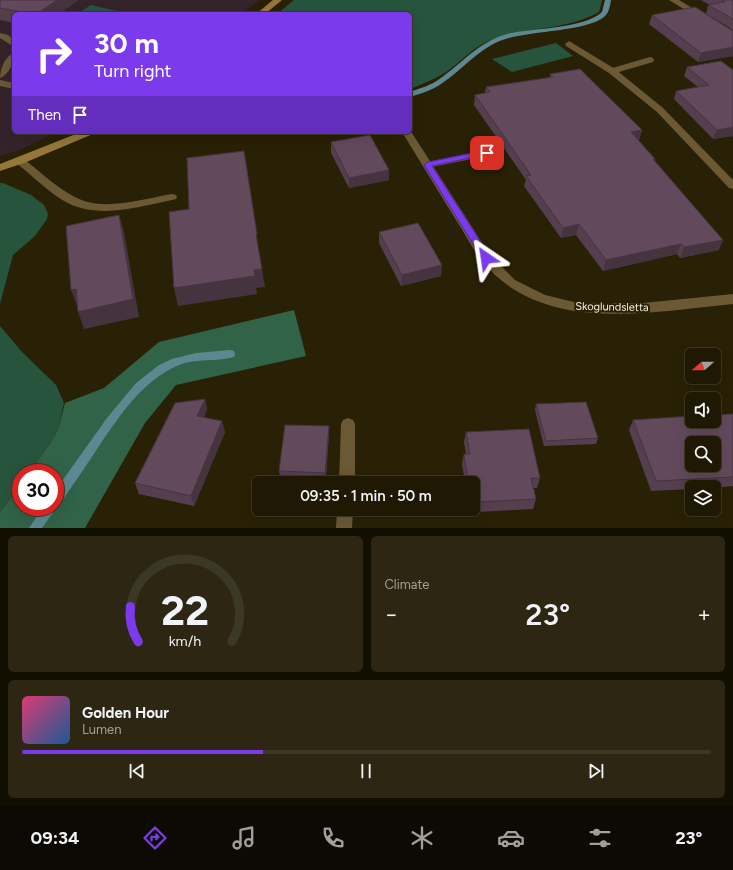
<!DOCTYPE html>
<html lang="en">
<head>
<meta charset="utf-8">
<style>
  body { margin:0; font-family:Figtree,sans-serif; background:#2c2613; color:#f1f3f6; height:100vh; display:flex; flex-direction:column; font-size:15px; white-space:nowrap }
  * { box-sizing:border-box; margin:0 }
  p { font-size:13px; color:#a1a09a }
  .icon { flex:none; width:22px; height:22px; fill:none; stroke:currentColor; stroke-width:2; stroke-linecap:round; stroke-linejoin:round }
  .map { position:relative; height:528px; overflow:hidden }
  .details { display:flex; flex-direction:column; gap:8px; padding:8px; background:#110e02; flex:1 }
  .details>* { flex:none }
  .top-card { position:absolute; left:12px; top:12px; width:400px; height:122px; border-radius:6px; box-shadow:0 4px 16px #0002,0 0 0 1px #3c3826; background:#7c3aed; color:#fff; overflow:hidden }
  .needle { width:26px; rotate:250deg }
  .fabs { position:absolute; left:685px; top:348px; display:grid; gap:8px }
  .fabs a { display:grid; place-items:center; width:36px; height:36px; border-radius:6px; background:#1f1904; box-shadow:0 4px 16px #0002,0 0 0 1px #3c3826; font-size:20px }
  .speed { position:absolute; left:12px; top:464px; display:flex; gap:8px; font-size:20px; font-weight:700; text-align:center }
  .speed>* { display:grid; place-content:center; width:52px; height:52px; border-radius:50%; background:#1f1904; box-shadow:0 4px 16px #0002,0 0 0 1px #3c3826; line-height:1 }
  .speed .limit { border:6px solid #d22; background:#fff; color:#111 }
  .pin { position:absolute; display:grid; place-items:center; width:34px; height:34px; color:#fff; margin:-17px; border-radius:8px; box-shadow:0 2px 6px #0006 }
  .me { position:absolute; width:44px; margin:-22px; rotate:328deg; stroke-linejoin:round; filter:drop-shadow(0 0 3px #0008) }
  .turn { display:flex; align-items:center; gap:14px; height:84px; padding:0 16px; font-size:18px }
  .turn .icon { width:52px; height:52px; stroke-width:2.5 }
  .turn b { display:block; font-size:28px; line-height:34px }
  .then { display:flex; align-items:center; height:38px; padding:0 16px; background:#0003; gap:8px; font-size:15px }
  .big { font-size:30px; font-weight:600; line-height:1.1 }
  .details .widget { flex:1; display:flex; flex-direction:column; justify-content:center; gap:6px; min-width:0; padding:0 14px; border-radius:6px; background:#2c2613 }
  .details .dial { align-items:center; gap:0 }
  .dial svg { height:104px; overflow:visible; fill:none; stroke:#3c3826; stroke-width:7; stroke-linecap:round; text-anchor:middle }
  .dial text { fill:#f1f3f6; stroke:none }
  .song { display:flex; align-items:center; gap:12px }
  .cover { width:48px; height:48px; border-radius:6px; background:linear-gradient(135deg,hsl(340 70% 55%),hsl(210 70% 35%)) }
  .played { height:4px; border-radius:2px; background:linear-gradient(90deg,#7c3aed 35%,#3c3826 35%) }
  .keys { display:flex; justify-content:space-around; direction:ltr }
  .heat { display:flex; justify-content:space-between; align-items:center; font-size:22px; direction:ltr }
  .details .tiles { flex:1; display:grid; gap:8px; grid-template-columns:1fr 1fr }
  .widget:last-child { grid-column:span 2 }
  .trip { position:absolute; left:252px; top:476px; width:228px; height:40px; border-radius:6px; background:#1f1904; box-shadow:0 4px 16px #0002,0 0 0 1px #3c3826; font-weight:600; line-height:40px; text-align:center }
  .tabs { display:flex; height:64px; justify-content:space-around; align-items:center; background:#0c0a02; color:#a1a09a }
  .tabs .icon { width:28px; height:28px }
  .tabs .current { color:#7c3aed }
  .tabs b { font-size:18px; color:#f1f3f6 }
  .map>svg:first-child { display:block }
</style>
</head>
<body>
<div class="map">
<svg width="733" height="528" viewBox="0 0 733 528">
  <rect width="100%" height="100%" fill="#292105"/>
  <polygon fill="#34232b" points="0,0 260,0 241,14 14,14 14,132 58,132 20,150 0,156"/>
  <g fill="#27543d">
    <path d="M294,0H602L599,12C567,30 527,27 493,39C474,46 462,61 446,72C435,79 422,84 410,89V14H277Z"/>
    <polygon points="91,5 130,14 77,14"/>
    <polygon points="556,43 573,56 512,72 492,59"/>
    <polygon points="0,183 3,183 31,195 44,205 48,214 47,219 35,236 13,255 0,304"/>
    <polygon points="0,326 22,352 56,385 64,403 58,430 49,445 29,473 21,473 21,484 0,512"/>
  </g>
  <polygon fill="#316349" points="294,310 306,356 176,385 145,423 85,528 0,528 0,512 21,484 21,507 55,507 55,473 29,473 49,445 58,430 65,403 104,388 159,342"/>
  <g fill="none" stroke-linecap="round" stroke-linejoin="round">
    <g fill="#5e8891" fill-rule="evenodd">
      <path d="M605,0H611C610,6 609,13 604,17C586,31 533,31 509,38C481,45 464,69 441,84C432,90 420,94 410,97V92C418,89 428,86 435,82C460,66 477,42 507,34C531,28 584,29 602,12Z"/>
      <path d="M230,350L234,351L235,354L234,357C216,362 197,358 179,365C141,381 119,417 97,449C85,468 72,486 59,505L56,506L54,511L42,528H29L43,507H55V491L107,418L136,383L159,365L172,359L196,353Z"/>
    </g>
    <g fill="#6b5934" fill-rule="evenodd">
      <polygon points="0,33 8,35 14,40 14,47 0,38"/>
      <path d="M14,53C14,62 9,75 0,78C0,69 5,56 14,53Z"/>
      <polygon points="650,57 653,58 654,60 653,62 612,74 608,71 609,69"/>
      <polygon points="0,80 14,83 14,89 0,86"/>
      <polygon points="487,150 492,153 491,155 427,168 422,165 427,162"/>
      <path d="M20,158L24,159C39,171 56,187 73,196C102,213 141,199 172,194L176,195L177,197L176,199L172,200C138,207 97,220 64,201C47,191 32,175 16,163L15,161Z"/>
    </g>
    <g fill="#6b5934" fill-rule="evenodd">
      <polygon points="669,0 679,0 707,17 703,19 700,19"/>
      <polygon points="569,41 615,69 663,108 733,180 733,189 729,188 657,112 609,73 566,46 565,44"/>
      <path d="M410,130L490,255L515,280L545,295L578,303H643L733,294V304C650,312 542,335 482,261C472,249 465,233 456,220C438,191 420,161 402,132H410Z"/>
      <polygon points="348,418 353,420 355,424 355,483 339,483 341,424 343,420"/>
      <polygon points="337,509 353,509 352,528 336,528"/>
    </g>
    <g fill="#95773a" fill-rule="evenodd">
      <polygon points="273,0 282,0 265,14 256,14"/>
      <polygon points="81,132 95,132 93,134 24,163 0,171 0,164"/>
    </g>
  </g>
  <g fill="#553f4f">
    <polygon points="0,0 59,14 14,14 14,23 0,20"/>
    <polygon points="701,0 733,0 733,56 698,62 649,24 652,15 732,30 727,26 706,14 708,5 710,5"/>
    <polygon points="687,67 733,70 733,136 713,139 674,99 676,91 698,87 684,76"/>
    <polygon points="550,74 642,130 639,140 638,140 655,159 654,161 719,250 680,258 677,254 603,271 576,235 561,238 524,186 526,180 474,105 475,95 485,93 486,87 550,78"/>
    <polygon points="331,142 389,170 389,180 349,188 331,153"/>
    <polygon points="379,232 441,276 401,286 379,243"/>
    <polygon points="205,399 207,410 204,417 225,432 194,506 139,494 135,483"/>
    <polygon points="536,404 598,438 596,444 544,446 535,410"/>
    <polygon points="733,414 733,486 714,488 714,487 692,487 692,489 651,491 629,430 633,420"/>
    <polygon points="329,426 329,431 326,478 280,477 279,471"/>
    <polygon points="466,432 540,478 537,488 534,488 536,499 533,509 476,512 473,491 473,483 465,483 462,464 464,454 466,454 464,442"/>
  </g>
  <g fill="#453340">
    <polygon points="57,0 79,0 59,14 37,14"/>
    <polygon points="733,47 733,56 698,62 701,53"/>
    <polygon points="733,127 733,136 713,139 717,130"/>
    <polygon points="642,130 639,140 628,142 631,132"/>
    <polygon points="389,170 389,180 349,188 349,178"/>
    <polygon points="119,215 124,232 139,317 84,329 78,312"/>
    <polygon points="579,224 576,235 561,238 563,228"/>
    <polygon points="257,234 259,253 256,235"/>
    <polygon points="723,240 719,250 680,258 684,247"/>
    <polygon points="681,244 677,254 603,271 606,260"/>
    <polygon points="442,265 441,276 401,286 402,275"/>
    <polygon points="262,269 265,287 256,288 257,294 178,306 174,288 254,270"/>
    <polygon points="76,289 78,308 71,290"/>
    <polygon points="205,399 207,410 199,426 197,416"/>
    <polygon points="222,421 225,432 194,506 191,496"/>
    <polygon points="329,426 329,431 326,478 325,473"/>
  </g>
  <g fill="#63495c" stroke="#453340" fill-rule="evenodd">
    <polygon points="0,0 57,0 37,14 32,14 0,8"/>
    <polygon points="721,0 733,0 733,20 730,17 708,5 725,2"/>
    <polygon points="695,7 733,31 733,47 701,53 652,15"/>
    <polygon points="721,61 733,70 733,127 717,130 676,91 709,85 687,67"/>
    <polygon points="580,69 642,130 631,132 655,159 653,159 723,240 684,247 681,244 606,260 579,224 563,228 526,176 531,175 475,95 490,92 486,87 553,77 550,74"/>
    <polygon points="370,135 389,170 349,178 331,142"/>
    <polygon points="244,151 257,234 256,235 262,269 254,270 255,276 174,288 169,212 189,209 187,158"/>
    <polygon points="119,215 133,299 78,312 76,289 71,290 66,226"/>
    <polygon points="418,223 442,265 402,275 379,232"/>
    <polygon points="205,399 197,416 222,421 191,496 135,483 175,403"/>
    <polygon points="586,402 598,438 546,441 536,404"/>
    <path d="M733,414V477L656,481L633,420L692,416V421H714V415ZM692,443H714V465H692Z"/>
    <polygon points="285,425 329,426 325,473 279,471"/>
    <polygon points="529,429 540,478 531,478 536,499 478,502 475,481 468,481 464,454 470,454 466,432"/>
  </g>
  <polygon fill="#7c3aed" stroke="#51269a" points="487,150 489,151 489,154 432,166 491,258 486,261 483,260 424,165 428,162"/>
  <g text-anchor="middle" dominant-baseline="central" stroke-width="4" stroke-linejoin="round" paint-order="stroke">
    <g font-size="11" fill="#f7f2e2" stroke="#292105">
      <text transform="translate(612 307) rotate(1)">Skoglundsletta</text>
    </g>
  </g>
</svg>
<div class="fabs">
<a><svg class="needle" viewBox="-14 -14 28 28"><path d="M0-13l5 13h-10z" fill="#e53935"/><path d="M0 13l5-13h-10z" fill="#a1a09a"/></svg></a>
<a><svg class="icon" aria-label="sound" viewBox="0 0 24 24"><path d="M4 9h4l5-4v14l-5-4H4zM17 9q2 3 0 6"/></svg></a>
<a><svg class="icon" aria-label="search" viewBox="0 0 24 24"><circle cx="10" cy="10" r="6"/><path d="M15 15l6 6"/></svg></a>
<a><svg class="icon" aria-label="layers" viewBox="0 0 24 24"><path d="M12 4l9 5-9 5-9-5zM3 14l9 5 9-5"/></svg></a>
</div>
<div class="speed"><div class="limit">30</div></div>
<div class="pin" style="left:487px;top:153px;background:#d93025"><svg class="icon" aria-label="arrive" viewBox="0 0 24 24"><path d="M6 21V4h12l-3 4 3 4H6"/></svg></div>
<svg class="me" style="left:486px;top:258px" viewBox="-20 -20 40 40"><path d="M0-17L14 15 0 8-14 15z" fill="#7c3aed" stroke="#fff" stroke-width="4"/></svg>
<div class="trip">09:35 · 1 min · 50 m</div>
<div class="top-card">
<div class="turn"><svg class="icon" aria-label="right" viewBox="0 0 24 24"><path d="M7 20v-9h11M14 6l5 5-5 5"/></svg><div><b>30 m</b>Turn right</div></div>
<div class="then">Then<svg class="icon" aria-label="arrive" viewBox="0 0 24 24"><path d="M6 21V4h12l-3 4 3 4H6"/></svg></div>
</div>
</div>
<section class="details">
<div class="tiles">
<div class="widget dial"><svg viewBox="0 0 100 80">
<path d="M14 69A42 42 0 1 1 86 69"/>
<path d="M14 69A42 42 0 0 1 8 42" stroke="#7c3aed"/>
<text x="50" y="56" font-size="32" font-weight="700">22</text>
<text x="50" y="72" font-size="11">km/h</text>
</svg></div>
<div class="widget"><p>Climate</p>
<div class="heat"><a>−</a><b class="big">23°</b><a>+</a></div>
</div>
<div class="widget">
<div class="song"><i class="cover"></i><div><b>Golden Hour</b><p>Lumen</p></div></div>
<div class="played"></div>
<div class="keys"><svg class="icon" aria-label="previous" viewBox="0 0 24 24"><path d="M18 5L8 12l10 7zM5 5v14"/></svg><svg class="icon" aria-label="pause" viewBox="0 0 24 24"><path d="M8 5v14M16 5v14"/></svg><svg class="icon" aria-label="next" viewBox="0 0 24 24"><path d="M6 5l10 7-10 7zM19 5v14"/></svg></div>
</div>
</div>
</section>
<nav class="tabs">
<b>09:34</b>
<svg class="icon current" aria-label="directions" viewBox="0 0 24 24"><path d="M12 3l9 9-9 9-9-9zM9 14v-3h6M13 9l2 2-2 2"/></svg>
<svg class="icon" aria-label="music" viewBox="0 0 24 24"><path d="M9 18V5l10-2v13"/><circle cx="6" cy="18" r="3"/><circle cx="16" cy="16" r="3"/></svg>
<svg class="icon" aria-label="phone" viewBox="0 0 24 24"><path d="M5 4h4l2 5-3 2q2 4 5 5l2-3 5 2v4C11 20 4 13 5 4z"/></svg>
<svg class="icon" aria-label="climate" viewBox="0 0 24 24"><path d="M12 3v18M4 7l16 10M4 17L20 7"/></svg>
<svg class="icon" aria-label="car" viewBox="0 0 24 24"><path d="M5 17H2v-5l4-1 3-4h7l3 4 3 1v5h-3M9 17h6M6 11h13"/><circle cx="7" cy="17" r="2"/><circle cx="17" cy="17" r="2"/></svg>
<svg class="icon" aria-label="filters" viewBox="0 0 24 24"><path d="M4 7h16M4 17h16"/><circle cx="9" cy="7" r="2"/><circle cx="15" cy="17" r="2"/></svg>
<b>23°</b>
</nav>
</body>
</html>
